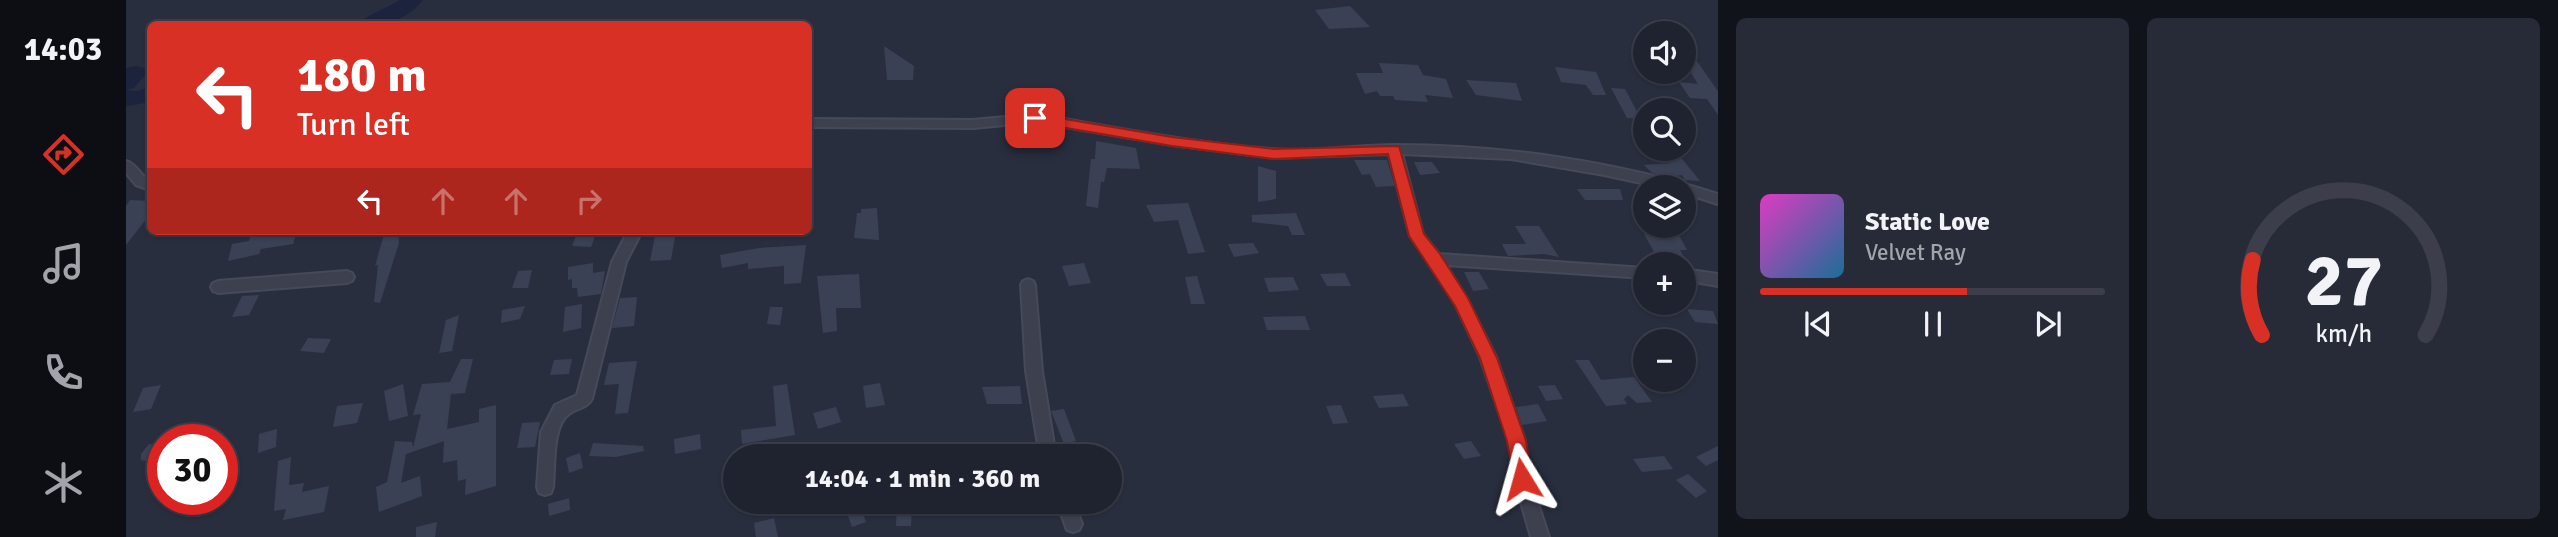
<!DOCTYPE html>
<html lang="en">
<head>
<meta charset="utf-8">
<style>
  body { margin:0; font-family:Signika,sans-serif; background:#272a37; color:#f1f3f6; height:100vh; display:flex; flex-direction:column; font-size:26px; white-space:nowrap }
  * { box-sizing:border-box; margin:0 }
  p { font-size:23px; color:#a1a4aa }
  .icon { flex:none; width:38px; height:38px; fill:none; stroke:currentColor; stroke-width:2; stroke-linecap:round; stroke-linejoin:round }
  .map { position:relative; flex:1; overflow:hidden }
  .panel { display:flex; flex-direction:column; gap:18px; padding:18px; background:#11131a; width:840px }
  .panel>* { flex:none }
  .top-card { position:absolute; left:21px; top:21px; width:665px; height:214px; border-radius:10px; box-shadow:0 2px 5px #0004,0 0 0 2px #3c3f4b; background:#d93025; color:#fff; overflow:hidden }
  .buttons { position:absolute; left:1507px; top:21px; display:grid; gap:14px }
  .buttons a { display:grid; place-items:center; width:63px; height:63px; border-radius:50%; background:#1f222f; box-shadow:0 2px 5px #0004,0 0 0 2px #3c3f4b; font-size:35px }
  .speed { position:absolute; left:21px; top:424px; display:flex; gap:14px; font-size:35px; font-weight:700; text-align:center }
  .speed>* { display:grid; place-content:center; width:91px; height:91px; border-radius:50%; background:#1f222f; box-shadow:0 2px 5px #0004,0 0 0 2px #3c3f4b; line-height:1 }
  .speed .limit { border:10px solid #d22; background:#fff; color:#111 }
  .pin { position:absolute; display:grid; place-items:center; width:60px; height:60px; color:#fff; margin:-30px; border-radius:14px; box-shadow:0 4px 10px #0006 }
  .me { position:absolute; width:77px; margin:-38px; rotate:352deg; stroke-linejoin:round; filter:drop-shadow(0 0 5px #0008) }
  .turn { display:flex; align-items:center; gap:24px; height:147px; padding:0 35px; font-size:32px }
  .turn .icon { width:91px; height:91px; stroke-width:2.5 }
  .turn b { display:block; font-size:49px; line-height:60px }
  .lanes { display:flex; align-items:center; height:66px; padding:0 35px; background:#0003; justify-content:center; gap:35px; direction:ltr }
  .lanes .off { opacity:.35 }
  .panel .tile { flex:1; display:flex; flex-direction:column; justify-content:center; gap:10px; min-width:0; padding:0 24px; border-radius:10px; background:#272a37 }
  .panel .dial { align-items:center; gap:0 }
  .dial svg { height:182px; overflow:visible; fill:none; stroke:#3c3f4b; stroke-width:7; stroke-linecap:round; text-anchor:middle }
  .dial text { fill:#f1f3f6; stroke:none }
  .song { display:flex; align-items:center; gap:21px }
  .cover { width:84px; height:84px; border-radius:10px; background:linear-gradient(135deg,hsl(310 70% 55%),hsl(200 70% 35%)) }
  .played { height:7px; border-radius:4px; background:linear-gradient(90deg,#d93025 60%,#3c3f4b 60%) }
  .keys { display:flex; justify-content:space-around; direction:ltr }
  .panel .tiles { flex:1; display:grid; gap:18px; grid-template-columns:repeat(2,1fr) }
  .trip { position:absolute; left:597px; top:444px; width:399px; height:70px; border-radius:35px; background:#1f222f; box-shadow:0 2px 5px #0004,0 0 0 2px #3c3f4b; font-weight:700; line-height:70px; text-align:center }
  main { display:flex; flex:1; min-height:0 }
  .tabs { display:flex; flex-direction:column; width:126px; justify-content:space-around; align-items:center; background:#0c0e13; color:#a1a4aa }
  .tabs .icon { width:49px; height:49px }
  .tabs .active { color:#d93025 }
  .tabs b { font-size:32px; color:#f1f3f6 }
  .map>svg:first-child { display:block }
</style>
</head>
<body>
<main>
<nav class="tabs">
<b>14:03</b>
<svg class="icon active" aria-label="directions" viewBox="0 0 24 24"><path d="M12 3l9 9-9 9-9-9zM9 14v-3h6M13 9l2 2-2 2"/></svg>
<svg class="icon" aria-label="music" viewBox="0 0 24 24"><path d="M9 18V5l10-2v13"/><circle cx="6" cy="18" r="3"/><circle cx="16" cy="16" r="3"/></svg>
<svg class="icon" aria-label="phone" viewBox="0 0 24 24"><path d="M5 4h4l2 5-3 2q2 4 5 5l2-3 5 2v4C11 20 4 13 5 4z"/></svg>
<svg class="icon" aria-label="climate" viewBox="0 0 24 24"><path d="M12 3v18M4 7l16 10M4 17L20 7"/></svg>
</nav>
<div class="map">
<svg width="1592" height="537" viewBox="0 0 1592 537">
  <rect width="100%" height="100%" fill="#292e3f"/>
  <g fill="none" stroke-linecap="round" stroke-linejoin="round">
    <g fill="#1c233d" fill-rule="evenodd">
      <path d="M274,0H297C281,21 257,26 232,24C237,17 263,7 274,0Z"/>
      <polygon points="10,66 18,68 21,73 8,88 0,90 11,91 24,87 24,102 2,106 0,106 0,68"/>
    </g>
  </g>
  <g fill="#3b4155">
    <polygon points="1224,6 1244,27 1203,29 1189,10"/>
    <polygon points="1558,43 1592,91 1592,115 1581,99 1564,98 1553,82 1572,84 1558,62"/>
    <polygon points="758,46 788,66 787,80 761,80"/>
    <polygon points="1253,63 1292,65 1297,75 1320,79 1327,98 1299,95 1302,102 1269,100 1267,96 1254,96 1251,91 1239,94 1230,73 1257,73"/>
    <polygon points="1429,67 1470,72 1480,95 1467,95 1460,85 1435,82"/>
    <polygon points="1340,80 1390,83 1396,101 1350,95"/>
    <polygon points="1485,88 1499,89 1515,119 1501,118"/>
    <polygon points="970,141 1010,148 1014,169 981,168 978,182 975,182 972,208 960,206 965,159 969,159"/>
    <polygon points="1541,149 1548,149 1574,181 1559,180 1556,175 1542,177 1526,173 1518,165 1544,163 1535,152 1540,152"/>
    <polygon points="1228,160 1261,160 1269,186 1250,187 1244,174 1236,175"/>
    <polygon points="1288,162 1306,162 1314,173 1294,175"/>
    <polygon points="1132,166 1150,171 1150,199 1132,202"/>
    <polygon points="1451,189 1494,189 1497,200 1459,200"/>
    <polygon points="4,200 24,201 24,214 0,245 0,206"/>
    <polygon points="1062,203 1079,252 1062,254 1052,220 1028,222 1020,205"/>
    <polygon points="751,208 753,240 728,238 731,213 735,213 735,209"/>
    <polygon points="1170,213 1179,235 1166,235 1162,226 1126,222 1126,215"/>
    <polygon points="1389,226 1413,226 1433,257 1418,254 1382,256 1376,244 1400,244"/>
    <polygon points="125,231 171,231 167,244 135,249 133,254 102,261 106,244 123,241"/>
    <polygon points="259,231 272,231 273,243 254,303 248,302 252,265 249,266"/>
    <polygon points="452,231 471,231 465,247 446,246"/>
    <polygon points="530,231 550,231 545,260 524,261"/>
    <polygon points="1518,234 1554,237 1561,250 1554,250 1562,264 1535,264"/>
    <polygon points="1127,243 1133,253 1108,257 1102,244"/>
    <polygon points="680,245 675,283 658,284 658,266 622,269 622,263 596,268 594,255 633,248"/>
    <polygon points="467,263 467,273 479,271 475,294 452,297 451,288 446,288 446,279 442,280 442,267"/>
    <polygon points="958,263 965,283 943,286 936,266"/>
    <polygon points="406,270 402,288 386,288 392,271"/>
    <polygon points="1338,272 1353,272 1363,289 1347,291"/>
    <polygon points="1219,273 1225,286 1201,286 1194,274"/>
    <polygon points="733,274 735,308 710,308 711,331 697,333 691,276"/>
    <polygon points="1071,276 1079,304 1065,304 1059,277"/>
    <polygon points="1167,277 1173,290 1143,292 1138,278"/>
    <polygon points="133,295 123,315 106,317 116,296"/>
    <polygon points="511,297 508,326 486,328 494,298"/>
    <polygon points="456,304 455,328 437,332 439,307"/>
    <polygon points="399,306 394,319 375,323 376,310"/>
    <polygon points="644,307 657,307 654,325 641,324"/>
    <polygon points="1561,309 1587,311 1592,324 1569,322"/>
    <polygon points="333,315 326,351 313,353 320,320"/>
    <polygon points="1179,316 1184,330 1141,330 1137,317"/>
    <polygon points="182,338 205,339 198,353 174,351"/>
    <polygon points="335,359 347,359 339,393 325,394 321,429 353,422 353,409 370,405 370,486 339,495 340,479 332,481 331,460 317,463 318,441 280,454 275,483 294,476 296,496 253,512 250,487 261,482 269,441 286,442 287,448 295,414 287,415 296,384 324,382"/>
    <polygon points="446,359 443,374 424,375 428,360"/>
    <polygon points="1449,360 1463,360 1475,380 1508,377 1526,402 1511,403 1502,395 1498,399 1501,404 1480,406"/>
    <polygon points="511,361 502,413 489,414 493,384 478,385 483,363"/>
    <polygon points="754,383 759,405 740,408 737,386"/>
    <polygon points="277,384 282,416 263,421 258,391"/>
    <polygon points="661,384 669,435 616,444 615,430 650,426 647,386"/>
    <polygon points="35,385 25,409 7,412 17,388"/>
    <polygon points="1429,385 1437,399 1420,401 1412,386"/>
    <polygon points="894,386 896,404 861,404 856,387"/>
    <polygon points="1277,394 1283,406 1253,408 1247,396"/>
    <polygon points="237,403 231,423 207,427 211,406"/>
    <polygon points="1412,404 1421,421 1396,425 1390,407"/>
    <polygon points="1215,405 1222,423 1207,424 1200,406"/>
    <polygon points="710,407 715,422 692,429 687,413"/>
    <polygon points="938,409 950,441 938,444 925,411"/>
    <polygon points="414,422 409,447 391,448 396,423"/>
    <polygon points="151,429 150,447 132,453 133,434"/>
    <polygon points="574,434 575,449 549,454 548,439"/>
    <polygon points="1345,441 1355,456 1338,459 1328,444"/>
    <polygon points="467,443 517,446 518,451 490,457 463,456"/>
    <polygon points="23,444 37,446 37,454 29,463 15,460 15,454"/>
    <polygon points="1592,446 1592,460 1580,466 1570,457"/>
    <polygon points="454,453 457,468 443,473 440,458"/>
    <polygon points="1538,456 1547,469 1516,472 1507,459"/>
    <polygon points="165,457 163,485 178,483 176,492 203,486 198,512 157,520 160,509 148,511 152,461"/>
    <polygon points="1562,474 1581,491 1570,498 1550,480"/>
    <polygon points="443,498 444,510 423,516 422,504"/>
    <polygon points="717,502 733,502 740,522 726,527"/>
    <polygon points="771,504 786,505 785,526 770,526"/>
    <polygon points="648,518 652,537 630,537 628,523"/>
    <polygon points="311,522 309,537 290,537 290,527"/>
  </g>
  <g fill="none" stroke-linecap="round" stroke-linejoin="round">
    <g stroke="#464959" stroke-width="4">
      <g id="street">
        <path d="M909,114C987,127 1066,143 1145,149C1186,153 1227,145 1268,145C1376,145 1489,161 1592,194V204L1558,193V187H1534L1478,175L1385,159L1276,154L1297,234L1313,254L1519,268V278L1320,265L1341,299L1370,357L1399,441L1404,479L1423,537H1405L1388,479L1383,441L1354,357L1330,306L1304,263L1284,236L1263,154L1148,158L1046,145L909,122L847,128L682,127V119L847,120Z"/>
        <path d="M0,161C11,164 14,176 24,181V190L10,185L0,173Z"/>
        <path d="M502,231H516L500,262L466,399C461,408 451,408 443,414C426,425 429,468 427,487L425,493L419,495L413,493L411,487L415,432L429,405L451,395L486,262Z"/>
        <polygon points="1558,269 1592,274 1592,286 1558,280"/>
        <polygon points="221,271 226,273 228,277 226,281 221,283 92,293 87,291 85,287 87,283 92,281"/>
        <polygon points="902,279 907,281 909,285 916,371 930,457 914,457 900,371 895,285 897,281"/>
        <polygon points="931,502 948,502 956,524 953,530 947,532 941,530"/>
      </g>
    </g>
    <use href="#street" fill="#3d404f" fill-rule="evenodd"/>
  </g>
  <polygon fill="#d93025" stroke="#8d1f18" stroke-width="2" points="909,114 1046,137 1148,149 1273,146 1298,234 1314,254 1342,298 1371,358 1400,441 1406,479 1403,486 1396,488 1389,486 1381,441 1354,358 1329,306 1283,236 1262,154 1148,159 1046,146 905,122 905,115"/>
</svg>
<div class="buttons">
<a><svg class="icon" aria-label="sound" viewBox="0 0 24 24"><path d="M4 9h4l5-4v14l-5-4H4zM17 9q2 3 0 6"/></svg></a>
<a><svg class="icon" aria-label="search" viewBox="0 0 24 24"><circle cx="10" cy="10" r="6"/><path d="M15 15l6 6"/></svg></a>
<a><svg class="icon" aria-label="layers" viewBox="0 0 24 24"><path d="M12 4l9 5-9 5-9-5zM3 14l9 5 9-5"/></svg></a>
<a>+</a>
<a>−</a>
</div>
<div class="speed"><div class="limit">30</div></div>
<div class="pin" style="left:909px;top:118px;background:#d93025"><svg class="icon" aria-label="arrive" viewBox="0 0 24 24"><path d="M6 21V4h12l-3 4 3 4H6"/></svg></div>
<svg class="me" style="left:1396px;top:479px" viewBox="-20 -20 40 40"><path d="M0-17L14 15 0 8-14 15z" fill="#d93025" stroke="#fff" stroke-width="4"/></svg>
<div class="trip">14:04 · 1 min · 360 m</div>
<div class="top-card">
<div class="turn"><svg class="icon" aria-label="left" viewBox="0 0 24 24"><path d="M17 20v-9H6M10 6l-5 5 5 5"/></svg><div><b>180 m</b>Turn left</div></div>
<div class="lanes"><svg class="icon" aria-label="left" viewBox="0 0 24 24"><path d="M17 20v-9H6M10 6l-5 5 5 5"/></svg><svg class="icon off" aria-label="ahead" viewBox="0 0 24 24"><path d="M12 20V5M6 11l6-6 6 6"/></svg><svg class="icon off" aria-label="ahead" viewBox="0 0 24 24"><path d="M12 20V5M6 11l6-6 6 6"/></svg><svg class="icon off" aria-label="right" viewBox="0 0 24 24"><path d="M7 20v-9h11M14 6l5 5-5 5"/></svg></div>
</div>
</div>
<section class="panel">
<div class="tiles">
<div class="tile">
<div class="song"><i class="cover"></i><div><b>Static Love</b><p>Velvet Ray</p></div></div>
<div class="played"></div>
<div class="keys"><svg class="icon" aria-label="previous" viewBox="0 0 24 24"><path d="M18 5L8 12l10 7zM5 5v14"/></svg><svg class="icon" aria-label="pause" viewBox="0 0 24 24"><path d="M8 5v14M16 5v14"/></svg><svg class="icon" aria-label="next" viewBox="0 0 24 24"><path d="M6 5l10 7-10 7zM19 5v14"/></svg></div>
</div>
<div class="tile dial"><svg viewBox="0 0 100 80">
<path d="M14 69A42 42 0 1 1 86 69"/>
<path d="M14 69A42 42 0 0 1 10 36" stroke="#d93025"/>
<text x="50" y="56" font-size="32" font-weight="700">27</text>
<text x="50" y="72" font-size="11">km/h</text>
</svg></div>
</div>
</section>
</main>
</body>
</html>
